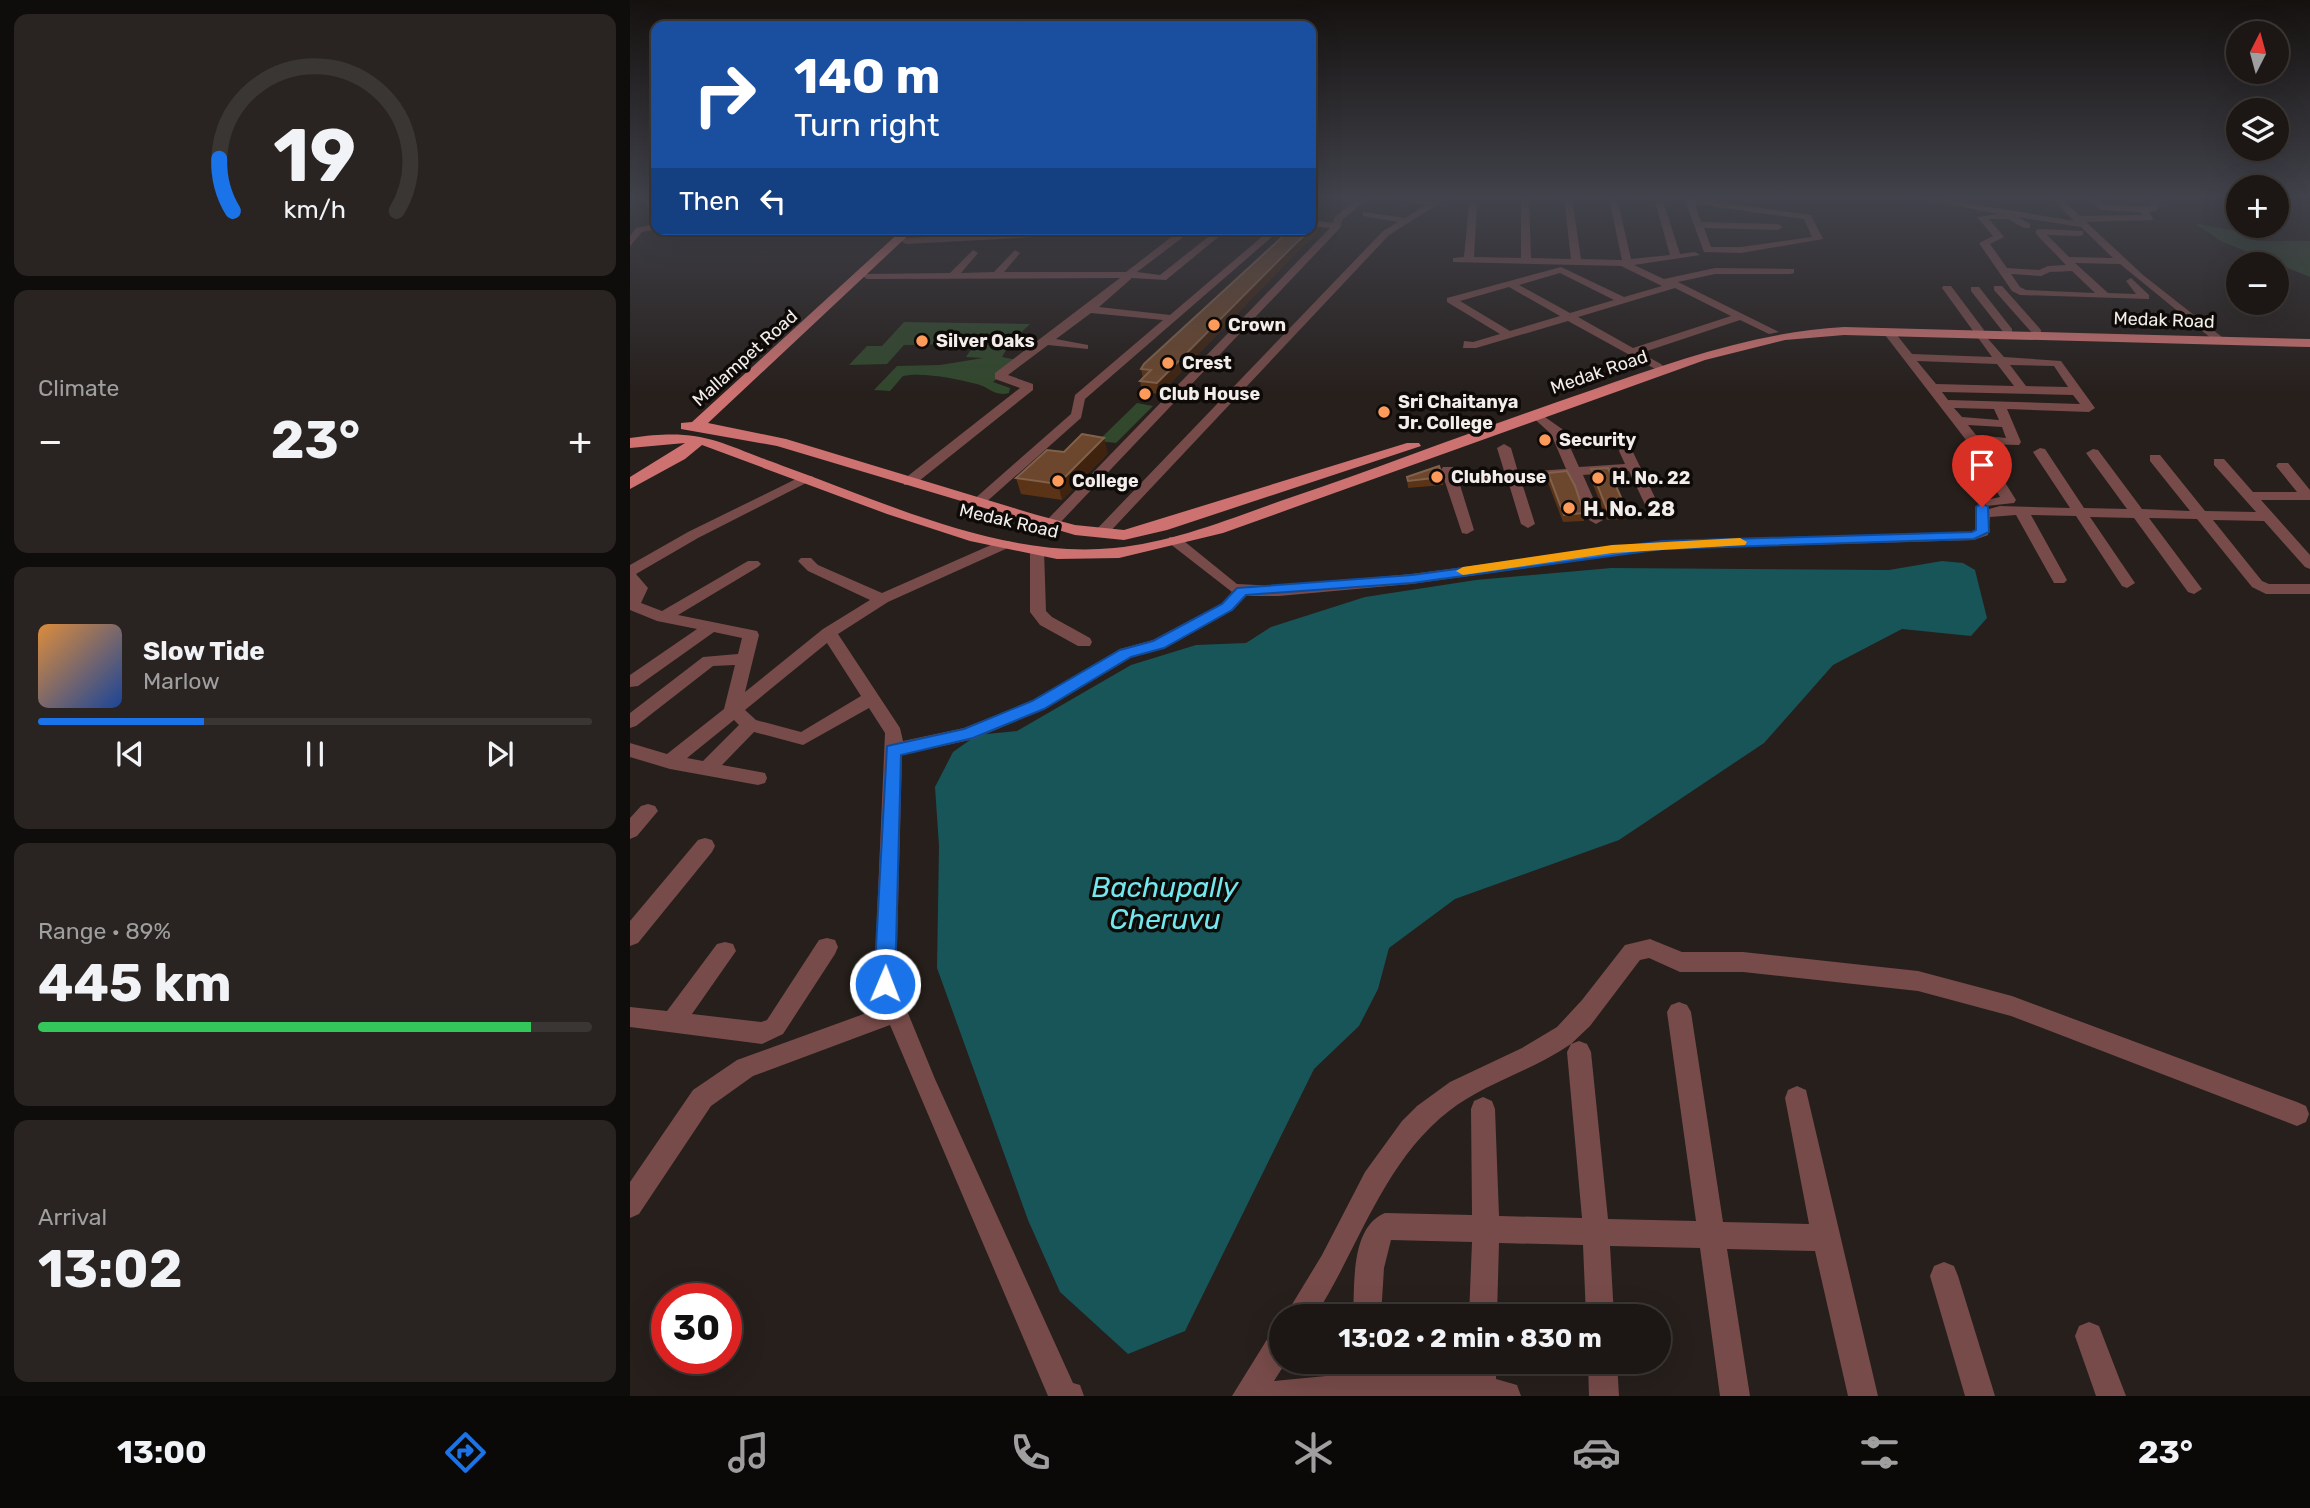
<!DOCTYPE html>
<html lang="en">
<head>
<meta charset="utf-8">
<style>
  body { margin:0; font-family:Rubik,sans-serif; background:#292422; color:#f1f3f6; height:100vh; display:flex; flex-direction:column; font-size:26px; white-space:nowrap }
  * { box-sizing:border-box; margin:0 }
  p { font-size:23px; color:#a09fa0 }
  .icon { flex:none; width:38px; height:38px; fill:none; stroke:currentColor; stroke-width:2; stroke-linecap:round; stroke-linejoin:round }
  .map { position:relative; flex:1; overflow:hidden }
  .sheet { display:flex; flex-direction:column; gap:14px; padding:14px; background:#0f0d0c; width:630px }
  .sheet>* { flex:none }
  .guide { position:absolute; left:21px; top:21px; width:665px; height:214px; border-radius:14px; box-shadow:0 7px 28px #0002,0 0 0 2px #3a3634; background:#1a4fa0; color:#fff; overflow:hidden }
  .needle { width:46px; rotate:6deg }
  .controls { position:absolute; left:1596px; top:21px; display:grid; gap:14px }
  .controls a { display:grid; place-items:center; width:63px; height:63px; border-radius:50%; background:#1c1715; box-shadow:0 7px 28px #0002,0 0 0 2px #3a3634; font-size:35px }
  .speed { position:absolute; left:21px; top:1283px; display:flex; gap:14px; font-size:35px; font-weight:700; text-align:center }
  .speed>* { display:grid; place-content:center; width:91px; height:91px; border-radius:50%; background:#1c1715; box-shadow:0 7px 28px #0002,0 0 0 2px #3a3634; line-height:1 }
  .speed .limit { border:10px solid #d22; background:#fff; color:#111 }
  .pin { position:absolute; display:grid; place-items:center; width:60px; height:60px; color:#fff; margin:-72px -30px; border-radius:50% 50% 50% 0; rotate:-45deg; box-shadow:0 0 7px #0007 }
  .pin .icon { rotate:45deg }
  .me { position:absolute; width:77px; margin:-38px; rotate:1deg; stroke-linejoin:round; filter:drop-shadow(0 0 5px #0008) }
  .turn { display:flex; align-items:center; gap:24px; height:147px; padding:0 28px; font-size:32px }
  .turn .icon { width:91px; height:91px; stroke-width:2.5 }
  .turn b { display:block; font-size:49px; line-height:60px }
  .then { display:flex; align-items:center; height:66px; padding:0 28px; background:#0003; gap:14px; font-size:26px }
  .big { font-size:52px; font-weight:700; line-height:1.1 }
  .sheet .tile { flex:1; display:flex; flex-direction:column; justify-content:center; gap:10px; min-width:0; padding:0 24px; border-radius:14px; background:#292422 }
  .sheet .dial { align-items:center; gap:0 }
  .dial svg { height:182px; overflow:visible; fill:none; stroke:#3a3634; stroke-width:7; stroke-linecap:round; text-anchor:middle }
  .dial text { fill:#f1f3f6; stroke:none }
  .song { display:flex; align-items:center; gap:21px }
  .cover { width:84px; height:84px; border-radius:10px; background:linear-gradient(135deg,hsl(30 70% 55%),hsl(220 70% 35%)) }
  .played { height:7px; border-radius:4px; background:linear-gradient(90deg,#1a73e8 30%,#3a3634 30%) }
  .keys { display:flex; justify-content:space-around; direction:ltr }
  .heat { display:flex; justify-content:space-between; align-items:center; font-size:38px; direction:ltr }
  .charge { height:10px; border-radius:5px; background:linear-gradient(90deg,#34c759 89%,#3a3634 0) }
  .trip { position:absolute; left:639px; top:1304px; width:402px; height:70px; border-radius:35px; background:#1c1715; box-shadow:0 7px 28px #0002,0 0 0 2px #3a3634; font-weight:700; line-height:70px; text-align:center }
  .tab-bar { display:flex; height:112px; justify-content:space-around; align-items:center; background:#0b0908; color:#a09fa0 }
  .tab-bar .icon { width:49px; height:49px }
  .tab-bar .on { color:#1a73e8 }
  .tab-bar b { font-size:32px; color:#f1f3f6 }
  main { display:flex; flex:1; min-height:0 }
  .map>svg:first-child { display:block }
</style>
</head>
<body>
<main>
<section class="sheet">
<div class="tile dial"><svg viewBox="0 0 100 80">
<path d="M14 69A42 42 0 1 1 86 69"/>
<path d="M14 69A42 42 0 0 1 8 46" stroke="#1a73e8"/>
<text x="50" y="56" font-size="32" font-weight="700">19</text>
<text x="50" y="72" font-size="11">km/h</text>
</svg></div>
<div class="tile"><p>Climate</p>
<div class="heat"><a>−</a><b class="big">23°</b><a>+</a></div>
</div>
<div class="tile">
<div class="song"><i class="cover"></i><div><b>Slow Tide</b><p>Marlow</p></div></div>
<div class="played"></div>
<div class="keys"><svg class="icon" aria-label="previous" viewBox="0 0 24 24"><path d="M18 5L8 12l10 7zM5 5v14"/></svg><svg class="icon" aria-label="pause" viewBox="0 0 24 24"><path d="M8 5v14M16 5v14"/></svg><svg class="icon" aria-label="next" viewBox="0 0 24 24"><path d="M6 5l10 7-10 7zM19 5v14"/></svg></div>
</div>
<div class="tile"><p>Range · 89%</p><b class="big">445 km</b><div class="charge"></div></div>
<div class="tile"><p>Arrival</p><b class="big">13:02</b></div>
</section>
<div class="map">
<svg width="1680" height="1396" viewBox="0 0 1680 1396">
  <rect width="100%" height="100%" fill="#261f1c"/>
  <g fill="#31482c">
    <polygon points="1564,223 1607,231 1627,241 1680,241 1680,277 1591,241"/>
    <polygon points="274,322 400,324 380,343 274,345 257,364 219,365 237,346 252,346"/>
    <path d="M344,345H379L372,357L387,360L363,382L380,388L379,393C365,397 359,387 347,384C325,379 295,372 273,376L260,391L244,390L267,366L310,365L353,358L336,357Z"/>
    <polygon points="507,403 523,406 486,443 468,441"/>
  </g>
  <polygon fill="#175558" points="1312,561 1333,563 1345,570 1357,618 1341,636 1272,629 1203,665 1134,743 989,840 825,899 759,948 748,989 729,1026 684,1069 555,1331 498,1354 430,1292 398,1220 307,968 309,846 305,787 323,752 347,735 387,731 501,665 566,645 616,643 641,627 735,597 846,580 981,568 1259,570"/>
  <g fill="none" stroke-linecap="round" stroke-linejoin="round">
    <g fill="#774b49" fill-rule="evenodd">
      <polygon points="12,198 21,198 26,207 26,217 23,216"/>
      <polygon points="681,198 687,198 681,203"/>
      <polygon points="728,198 738,198 712,220 710,228 426,527 416,527 416,521 700,228 681,226 681,220 703,223 705,217"/>
      <polygon points="761,198 803,201 818,198 759,235 475,537 465,537 465,531 753,231 768,222 733,216 733,212 775,218 796,205"/>
      <path d="M891,198H899L901,258L941,259L934,198H942L951,259L992,260L979,198H987L1001,259L1040,255L1024,198H1032L1050,254L1065,252L1070,255L1004,265L1034,279L1085,268L1164,269V273L1160,274H1085L1048,282L1149,332L1139,334L1110,320L1011,353L1031,364L1033,366L1027,370L938,321L846,348H833L834,341L843,342L870,334L817,302V298L931,267L994,297L1032,286L991,266L823,262V258L834,257L839,205L843,202L847,205L844,257L891,258ZM930,273L984,300L940,313L889,285ZM879,287L930,316L880,331L830,301ZM1045,288L1101,316L1003,348L948,317Z"/>
      <path d="M1059,198L1181,215L1193,239L1111,253L1074,252L1055,201ZM1065,204L1174,219L1182,237L1111,247H1081L1074,228L1148,230L1153,227L1148,224L1071,222Z"/>
      <path d="M1285,198H1307L1444,221L1422,198H1431L1450,216L1513,215L1509,212L1470,210L1458,198H1467L1475,205L1520,206L1524,198H1532L1526,211L1519,212L1524,220L1456,222L1513,275L1592,337L1582,339L1490,264L1445,263L1478,293L1506,294L1496,281L1501,278L1519,295V299L1390,295L1382,291L1349,243L1363,236L1347,217L1369,214ZM1388,217L1451,227L1483,258L1439,257L1417,235L1450,236L1453,235V231L1409,229L1406,230V234L1436,265L1418,266L1409,270L1377,268L1360,244L1374,237L1359,219H1378L1394,228H1400V224ZM1442,271L1465,293L1396,290L1390,287L1381,274L1411,276L1420,272Z"/>
      <polygon points="26,224 28,229 12,232 0,246 0,236 6,228"/>
      <polygon points="441,229 501,229 497,232 276,244 271,241 276,238"/>
      <polygon points="545,229 555,229 552,238 507,272 530,275 588,229 598,229 536,280 502,278 469,307 540,315 641,229 651,229 455,399 451,418 354,504 349,505 342,501 441,414 445,395 533,320 461,313 426,339 458,345 458,349 418,345 378,375 403,384 403,390 284,485 274,485 274,479 390,388 365,379 365,373 490,278 237,279 232,276 233,274 320,273 343,250 348,253 331,273 364,272 385,250 390,253 374,272 496,272 544,235"/>
      <path d="M1313,286H1321L1354,330L1352,332L1374,357L1431,361L1465,408L1459,412L1377,409L1391,442L1389,445L1351,444L1386,500L1384,503L1356,506V500L1370,497L1336,440L1252,331L1262,329L1282,354L1362,357L1312,288ZM1287,361L1367,364L1384,386L1306,384ZM1380,365L1424,366L1438,387L1396,386ZM1312,392L1443,395L1450,404L1318,400ZM1324,408L1364,409L1369,420L1332,417ZM1338,425L1372,427L1376,438L1346,435Z"/>
      <polygon points="1364,286 1372,286 1411,330 1411,334 1403,334 1364,290"/>
      <polygon points="1341,287 1349,287 1382,329 1382,333 1374,333 1341,291"/>
      <polygon points="905,410 932,429 949,467 995,464 989,451 991,448 1001,448 1033,514 1031,517 1021,517 999,471 953,475 973,520 966,524 959,520 940,476 891,480 905,524 898,528 891,524 878,481 830,485 844,530 837,534 832,533 811,470 813,467 823,467 827,477 875,474 867,448 874,444 881,448 888,472 936,469 921,434 899,414"/>
      <path d="M1410,448L1415,449L1454,508L1497,509L1456,453L1463,449L1468,450L1512,509L1560,511L1520,461V455H1530L1575,511L1626,512L1584,465V459H1594L1623,492H1667L1646,466L1648,463H1658L1680,490V500H1631L1680,555V569L1675,567L1634,521L1583,520L1632,581L1639,584H1680V594H1636L1622,587L1567,519L1519,518L1572,589L1564,594L1558,592L1504,518L1460,517L1505,583L1497,588L1492,586L1446,516L1401,515L1437,580L1434,583H1424L1386,515L1360,517L1358,535L1344,540L1033,549L781,584L649,596H616L603,610L535,648L502,657L414,709L344,739L272,755L266,984L305,1079L443,1383L450,1385L454,1396H418L260,1025L123,1076L81,1106L9,1214L0,1218V1182L63,1090L107,1060L253,1007L244,984L255,733L239,708L173,745L124,732L92,765L135,773L137,778L135,783L128,785L40,769L0,757V743L37,754L94,709L105,665L83,666L6,726L0,728V713L73,657L108,654L112,638L84,632L8,686L0,687V675L67,629L27,621L0,610V565L58,532L172,476H182L184,479L68,538L6,574L18,588L11,603L32,611L118,561H128L131,564L128,567L48,615L127,631L129,635L115,692L193,629L240,600L178,571L168,561L171,558H181L188,565L252,593L370,541H380V547L258,602L208,634L270,728L273,741L334,728L402,701L490,649L523,640L591,604L602,592L539,543V537H549L607,584L649,586L781,574L1033,541L1342,532L1346,530L1348,512L1370,506L1440,508L1403,452ZM197,643L231,696L171,732L126,720L115,710ZM104,720L109,725L73,761L57,758Z"/>
      <polygon points="407,546 414,550 416,611 422,617 460,638 462,642 460,646 448,646 410,625 400,612 400,550"/>
      <polygon points="18,804 25,806 28,811 7,836 0,839 0,818 11,806"/>
      <polygon points="75,838 82,840 85,846 82,852 8,943 0,946 0,921 68,840"/>
      <polygon points="197,938 205,940 208,947 205,954 153,1034 132,1044 0,1027 0,1007 37,1011 87,944 95,942 103,944 106,951 62,1014 131,1022 137,1020 189,940"/>
      <path d="M1020,939L1052,952H1113L1288,971L1382,996L1667,1102L1676,1106L1679,1114L1676,1122L1667,1126L1381,1016L1288,991L1113,972H1050L1019,958L1010,960L960,1026L941,1044L949,1041L957,1044L961,1052L978,1219L1066,1221L1037,1012L1041,1005L1049,1002L1057,1005L1061,1012L1093,1222L1179,1224L1155,1098L1158,1090L1167,1086L1176,1090L1248,1396H1218L1185,1251L1097,1249L1120,1396H1090L1070,1248L980,1246L984,1316H956L953,1245L869,1243L867,1316H839L842,1242L761,1240L754,1268L751,1316H723C725,1285 720,1227 755,1213L842,1215L841,1109L844,1101L853,1097L862,1101L865,1109L869,1216L952,1218L937,1052L941,1044C902,1071 855,1083 819,1111C753,1162 729,1248 685,1316H655L692,1255L735,1172L772,1121L787,1106L820,1082L892,1048L927,1027L952,1000L995,945Z"/>
      <polygon points="1314,1262 1324,1266 1328,1276 1365,1396 1335,1396 1300,1276 1304,1266"/>
      <polygon points="1459,1322 1469,1326 1496,1396 1466,1396 1445,1336 1449,1326"/>
      <polygon points="651,1329 651,1362 656,1362 644,1381 717,1374 719,1362 747,1362 747,1372 837,1374 838,1362 866,1362 866,1379 887,1385 891,1396 602,1396 641,1333"/>
      <polygon points="958,1362 987,1362 989,1396 959,1396"/>
    </g>
    <g fill="#cd7270" fill-rule="evenodd">
      <polygon points="273,229 285,229 78,423 156,439 407,515 445,525 494,530 777,443 789,443 791,446 537,530 494,540 445,535 147,446 51,429 51,423 62,422"/>
      <path d="M1214,327L1680,339V347L1214,335L1155,340L1075,360L593,533L489,558L427,559L340,541L257,514L72,445L55,459L0,489V477L55,443L0,448V438C73,427 89,443 153,466C257,503 372,559 484,548C546,542 604,517 662,497C762,463 861,424 962,390C1045,361 1126,332 1214,327Z"/>
    </g>
  </g>
  <g fill="#5b3316">
    <polygon points="686,225 687,234 665,254 530,394 512,392 510,381 513,378 511,369"/>
    <polygon points="478,453 432,500 391,494 386,478"/>
    <polygon points="961,469 997,511 996,519 977,520 960,477"/>
    <polygon points="918,473 954,513 954,521 933,522 917,480"/>
    <polygon points="777,477 813,477 813,485 778,488"/>
  </g>
  <g fill="#3f230f">
    <polygon points="686,225 687,234 665,254 530,394 527,383 664,245"/>
    <polygon points="474,438 478,453 432,500 428,484"/>
  </g>
  <g fill="#6c472d" stroke="#81614b" stroke-width="2">
    <polygon points="681,225 686,225 664,245 527,383 510,381 521,370 511,369 514,364 661,229 681,229"/>
    <polygon points="452,434 474,438 428,484 386,478 417,450 434,452"/>
    <polygon points="809,466 813,477 778,481 777,477"/>
    <polygon points="978,468 997,511 978,512 961,469"/>
    <polygon points="937,471 945,486 954,513 934,515 918,473"/>
  </g>
  <linearGradient id="sky" x2="0" y2="1"><stop stop-color="#15110f"/><stop offset="0.5" stop-color="#41424b"/><stop offset="1" stop-color="#41424b" stop-opacity="0"/></linearGradient>
  <rect width="1680" height="394" fill="url(#sky)"/>
  <polygon fill="#1a73e8" stroke="#114b97" stroke-width="2" points="1352,503 1358,507 1359,532 1344,539 1033,549 782,583 616,595 602,610 534,648 501,657 414,709 343,738 271,755 265,984 262,990 255,993 247,990 244,984 257,746 334,729 402,701 490,650 523,641 592,604 607,588 782,575 1033,541 1342,532 1346,530 1346,507"/>
  <polygon fill="#f59e0b" points="1110,538 1117,542 1115,545 982,553 833,575 826,571 833,567 982,545"/>
  <g fill="#ff9b5a" stroke="#0d0a08" stroke-width="2.5">
    <circle cx="584" cy="325" r="7"/>
    <circle cx="292" cy="341" r="7"/>
    <circle cx="538" cy="363" r="7"/>
    <circle cx="515" cy="394" r="7"/>
    <circle cx="754" cy="412" r="7"/>
    <circle cx="915" cy="440" r="7"/>
    <circle cx="807" cy="477" r="7"/>
    <circle cx="968" cy="478" r="7"/>
    <circle cx="428" cy="481" r="7"/>
    <circle cx="939" cy="508" r="7"/>
  </g>
  <g text-anchor="middle" dominant-baseline="central" stroke-width="7" stroke-linejoin="round" paint-order="stroke">
    <g font-size="18" fill="#f2edeb" stroke="#0d0a08">
      <text transform="translate(1534 320) rotate(2)">Medak Road</text>
      <text transform="translate(115 358) rotate(-42)">Mallampet Road</text>
      <text transform="translate(969 372) rotate(-19)">Medak Road</text>
      <text transform="translate(379 521) rotate(13)">Medak Road</text>
    </g>
    <g font-size="18" font-weight="bold" fill="#f2edeb" stroke="#0d0a08" text-anchor="start">
      <text x="598" y="325">Crown</text>
      <text x="306" y="341">Silver Oaks</text>
      <text x="552" y="363">Crest</text>
      <text x="529" y="394">Club House</text>
      <text x="768" y="402">Sri Chaitanya<tspan x="768" dy="21">Jr. College</tspan></text>
      <text x="929" y="440">Security</text>
      <text x="821" y="477">Clubhouse</text>
      <text x="982" y="478">H. No. 22</text>
      <text x="442" y="481">College</text>
    </g>
    <g font-size="21" font-weight="bold" fill="#f2edeb" stroke="#0d0a08" text-anchor="start">
      <text x="953" y="508">H. No. 28</text>
    </g>
    <g font-size="28" font-style="italic" fill="#72e7ee" stroke="#0d0a08">
      <text x="535" y="887">Bachupally<tspan x="535" dy="32">Cheruvu</tspan></text>
    </g>
  </g>
</svg>
<div class="controls">
<a><svg class="needle" viewBox="-14 -14 28 28"><path d="M0-13l5 13h-10z" fill="#e53935"/><path d="M0 13l5-13h-10z" fill="#a09fa0"/></svg></a>
<a><svg class="icon" aria-label="layers" viewBox="0 0 24 24"><path d="M12 4l9 5-9 5-9-5zM3 14l9 5 9-5"/></svg></a>
<a>+</a>
<a>−</a>
</div>
<div class="speed"><div class="limit">30</div></div>
<div class="pin" style="left:1352px;top:507px;background:#d93025"><svg class="icon" aria-label="arrive" viewBox="0 0 24 24"><path d="M6 21V4h12l-3 4 3 4H6"/></svg></div>
<svg class="me" style="left:255px;top:984px" viewBox="-20 -20 40 40"><circle r="17" fill="#1a73e8" stroke="#fff" stroke-width="3"/><path d="M0-11L8 9 0 5-8 9z" fill="#fff"/></svg>
<div class="trip">13:02 · 2 min · 830 m</div>
<div class="guide">
<div class="turn"><svg class="icon" aria-label="right" viewBox="0 0 24 24"><path d="M7 20v-9h11M14 6l5 5-5 5"/></svg><div><b>140 m</b>Turn right</div></div>
<div class="then">Then<svg class="icon" aria-label="left" viewBox="0 0 24 24"><path d="M17 20v-9H6M10 6l-5 5 5 5"/></svg></div>
</div>
</div>
</main>
<nav class="tab-bar">
<b>13:00</b>
<svg class="icon on" aria-label="directions" viewBox="0 0 24 24"><path d="M12 3l9 9-9 9-9-9zM9 14v-3h6M13 9l2 2-2 2"/></svg>
<svg class="icon" aria-label="music" viewBox="0 0 24 24"><path d="M9 18V5l10-2v13"/><circle cx="6" cy="18" r="3"/><circle cx="16" cy="16" r="3"/></svg>
<svg class="icon" aria-label="phone" viewBox="0 0 24 24"><path d="M5 4h4l2 5-3 2q2 4 5 5l2-3 5 2v4C11 20 4 13 5 4z"/></svg>
<svg class="icon" aria-label="climate" viewBox="0 0 24 24"><path d="M12 3v18M4 7l16 10M4 17L20 7"/></svg>
<svg class="icon" aria-label="car" viewBox="0 0 24 24"><path d="M5 17H2v-5l4-1 3-4h7l3 4 3 1v5h-3M9 17h6M6 11h13"/><circle cx="7" cy="17" r="2"/><circle cx="17" cy="17" r="2"/></svg>
<svg class="icon" aria-label="filters" viewBox="0 0 24 24"><path d="M4 7h16M4 17h16"/><circle cx="9" cy="7" r="2"/><circle cx="15" cy="17" r="2"/></svg>
<b>23°</b>
</nav>
</body>
</html>
